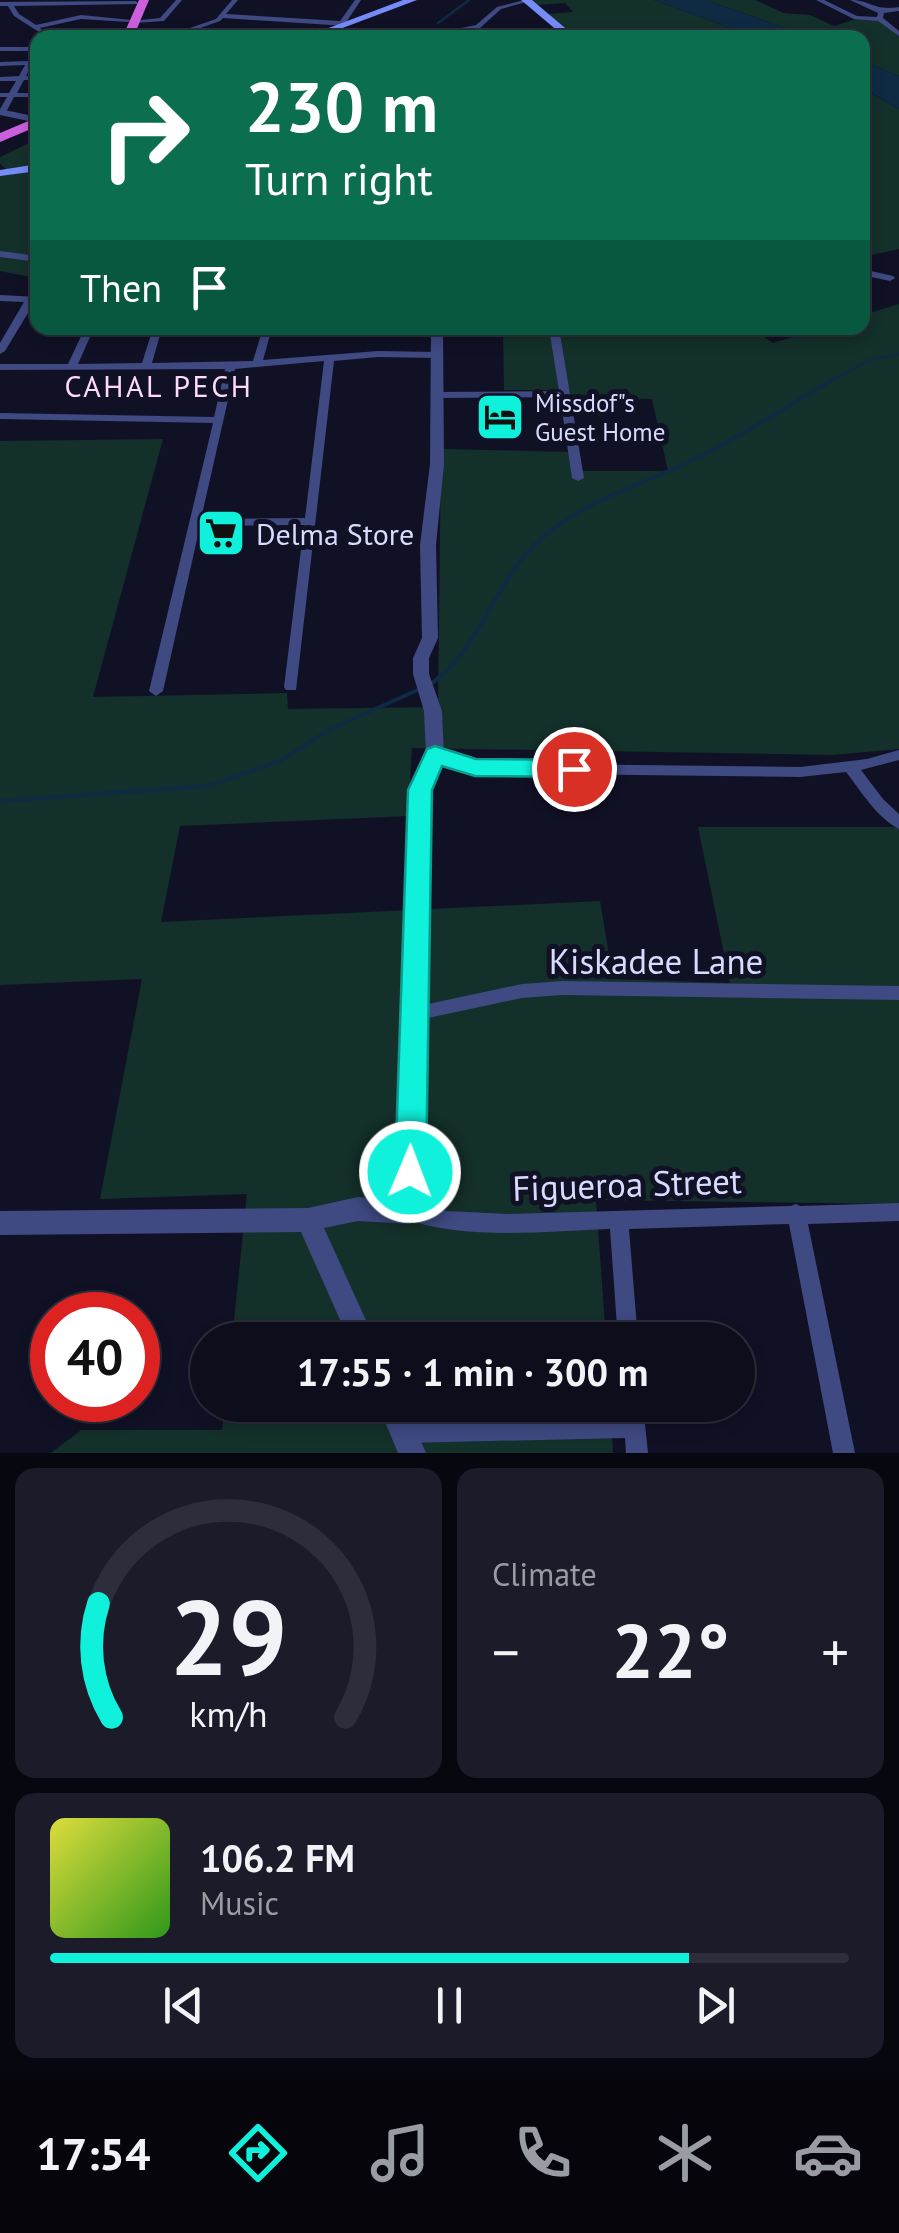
<!DOCTYPE html>
<html lang="en">
<head>
<meta charset="utf-8">
<style>
  body { margin:0; font-family:"PT Sans",sans-serif; background:#1b1b29; color:#f1f3f6; height:100vh; display:flex; flex-direction:column; font-size:38px; white-space:nowrap }
  * { box-sizing:border-box; margin:0 }
  p { font-size:32px; color:#9a9ca3 }
  .icon { flex:none; width:55px; height:55px; fill:none; stroke:currentColor; stroke-width:2; stroke-linecap:round; stroke-linejoin:round }
  .map { position:relative; height:1453px; overflow:hidden }
  .drawer { display:flex; flex-direction:column; gap:15px; padding:15px; background:#07070f; flex:1 }
  .drawer>* { flex:none }
  .banner { position:absolute; left:30px; top:30px; width:840px; height:305px; border-radius:20px; box-shadow:0 5px 15px #0003,0 0 0 2px #2d2d3b; background:#0b6e4f; color:#fff; overflow:hidden }
  .speed { position:absolute; left:30px; top:1292px; display:flex; gap:20px; font-size:50px; font-weight:700; text-align:center }
  .speed>* { display:grid; place-content:center; width:130px; height:130px; border-radius:50%; background:#0d0d1c; box-shadow:0 5px 15px #0003,0 0 0 2px #2d2d3b; line-height:1 }
  .speed .limit { border:15px solid #d22; background:#fff; color:#111 }
  .pin { position:absolute; display:grid; place-items:center; width:85px; height:85px; color:#fff; margin:-42px; border:5px solid #fff; border-radius:50%; box-shadow:0 2px 10px #0007 }
  .me { position:absolute; width:110px; margin:-55px; rotate:1deg; stroke-linejoin:round; filter:drop-shadow(0 0 8px #0008) }
  .turn { display:flex; align-items:center; gap:35px; height:210px; padding:0 50px; font-size:45px }
  .turn .icon { width:130px; height:130px; stroke-width:2.5 }
  .turn b { display:block; font-size:70px; line-height:85px }
  .then { display:flex; align-items:center; height:95px; padding:0 50px; background:#0003; gap:20px; font-size:38px }
  .big { font-size:75px; font-weight:700; line-height:1.1 }
  .drawer .widget { flex:1; display:flex; flex-direction:column; justify-content:center; gap:15px; min-width:0; padding:0 35px; border-radius:20px; background:#1b1b29 }
  .drawer .dial { align-items:center; gap:0 }
  .dial svg { height:260px; overflow:visible; fill:none; stroke:#2d2d3b; stroke-width:7; stroke-linecap:round; text-anchor:middle }
  .dial text { fill:#f1f3f6; stroke:none }
  .song { display:flex; align-items:center; gap:30px }
  .cover { width:120px; height:120px; border-radius:15px; background:linear-gradient(135deg,hsl(60 70% 55%),hsl(110 70% 35%)) }
  .played { height:10px; border-radius:5px; background:linear-gradient(90deg,#10f1dc 80%,#2d2d3b 80%) }
  .keys { display:flex; justify-content:space-around; direction:ltr }
  .heat { display:flex; justify-content:space-between; align-items:center; font-size:55px; direction:ltr }
  .drawer .tiles { flex:1; display:grid; gap:15px; grid-template-columns:1fr 1fr }
  .widget:last-child { grid-column:span 2 }
  .trip { position:absolute; left:190px; top:1322px; width:565px; height:100px; border-radius:50px; background:#0d0d1c; box-shadow:0 5px 15px #0003,0 0 0 2px #2d2d3b; font-weight:700; line-height:100px; text-align:center }
  .menu { display:flex; height:160px; justify-content:space-around; align-items:center; background:#05050b; color:#9a9ca3 }
  .menu .icon { width:70px; height:70px }
  .menu .selected { color:#10f1dc }
  .menu b { font-size:45px; color:#f1f3f6 }
  .map>svg:first-child { display:block }
</style>
</head>
<body>
<div class="map">
<svg width="899" height="1453" viewBox="0 0 899 1453">
  <rect width="100%" height="100%" fill="#111126"/>
  <g fill="#14302a">
    <polygon points="531,0 654,0 755,37 576,37 548,14 573,12 565,3 536,5"/>
    <polygon points="706,0 755,0 784,13 810,15 834,26 856,19 878,20 899,34 899,76 863,61 862,38 811,37"/>
    <polygon points="862,88 899,109 899,249 863,257"/>
    <polygon points="37,139 38,276 36,278 0,271 0,172 7,170 0,164 0,157"/>
    <polygon points="899,304 899,749 833,755 412,748 408,816 180,826 161,922 600,901 613,979 730,983 698,827 899,827 899,1204 596,1200 606,1340 232,1340 247,1194 100,1199 142,979 0,985 0,441 163,439 93,697 287,693 288,709 438,707 441,449 569,452 572,471 668,471 652,399 572,398 569,390 504,390 503,328 658,334 657,328 751,328 773,343 823,328 862,328 863,315"/>
    <polygon points="225,1405 610,1405 613,1453 51,1453 81,1430 222,1430"/>
  </g>
  <g fill="#0e2b43">
    <polygon points="654,0 706,0 811,37 755,37"/>
    <polygon points="863,61 899,76 899,109 863,88"/>
  </g>
  <g fill="none" stroke-linecap="round" stroke-linejoin="round">
    <g stroke="#0e2b43" stroke-width="2.5">
      <polyline points="438,23 469,0"/>
      <polyline points="828,383 869,360 899,354"/>
    </g>
    <g stroke="#0e2b43" stroke-width="4">
      <path d="M431,684C482,647 494,579 542,538C587,499 647,483 699,457C745,434 788,406 832,380"/>
      <polyline points="0,801 208,786 280,761 331,729 422,688"/>
    </g>
    <g fill="#3f4982" fill-rule="evenodd">
      <polygon points="176,0 182,0 164,21 135,23 132,21 160,18"/>
      <polygon points="232,0 238,0 226,14 340,21 355,0 361,0 347,21 350,24 347,26 223,18 220,21 172,38 161,38 216,19"/>
      <polygon points="524,0 530,1 501,9 480,28 429,38 412,38 476,25 497,7"/>
      <path d="M816,0H824L857,16L877,17L878,13L850,0C871,0 873,11 899,7V11L884,13L883,18L899,31V36L878,21L854,19Z"/>
      <polygon points="136,1 138,4 14,6 19,14 36,25 81,15 131,20 128,22 81,19 40,28 42,30 39,32 14,16 8,6 0,6 0,2"/>
      <polygon points="46,33 122,33 125,35 122,37 44,36"/>
      <polygon points="0,47 38,47 38,56 35,61 37,63 32,65 26,76 38,76 38,80 24,80 17,93 38,93 38,97 14,97 5,114 2,114 0,109 7,97 0,97 0,93 9,93 16,81 0,81 0,77 19,76 25,65 0,66 0,62 28,61 33,51 0,51"/>
      <polygon points="0,251 38,256 38,262 0,257"/>
      <polygon points="862,269 893,276 895,278 890,281 862,275"/>
      <polygon points="0,295 38,297 38,303 34,303 5,351 0,354 0,343 24,302 0,301"/>
      <path d="M85,328H94L78,364L142,363L153,328H162L152,363L253,361L263,328H272L263,360L378,351L437,352L442,355L437,358L378,357L334,361L296,690H286L284,687L304,525L200,526L163,691L156,696L149,691L213,423L0,419V413L214,417L225,369L0,370V364H68ZM324,361L305,518L201,519L235,369Z"/>
      <polygon points="549,328 559,328 584,478 578,481 572,478 560,397 436,398 431,395 436,392 559,391"/>
      <path d="M435,750L475,763L800,767L867,759L899,750V760L861,770L883,799L899,814V829C876,817 862,792 846,772L800,777L475,773L430,759L428,755L430,751Z"/>
      <polygon points="562,981 899,986 899,1000 562,995 522,998 414,1021 408,1019 406,1014 408,1009 414,1007 522,984"/>
      <path d="M410,1203L447,1211L508,1214L791,1206L796,1204L800,1206L899,1203V1221L808,1224L855,1453H833L789,1224L629,1229L638,1340H618L610,1229C547,1231 462,1241 403,1218L401,1212L403,1206Z"/>
      <polygon points="623,1405 643,1405 648,1453 626,1453 625,1438 403,1443 396,1439 392,1432 396,1425 403,1421 624,1417"/>
    </g>
    <g fill="#3f4982" fill-rule="evenodd">
      <polygon points="0,109 38,117 38,123 0,115"/>
      <polygon points="431,328 443,328 444,464 436,545 438,638 429,658 429,674 442,711 444,755 429,790 422,1212 418,1220 410,1224 358,1221 324,1228 375,1340 349,1340 301,1232 0,1235 0,1211 308,1208 358,1197 398,1200 411,790 426,755 424,711 413,674 413,658 422,638 420,545 430,464"/>
      <polygon points="378,1405 405,1405 426,1453 398,1453"/>
    </g>
    <g fill="#758bf7" fill-rule="evenodd">
      <polygon points="403,0 417,0 316,38 302,38"/>
      <polygon points="521,0 532,0 577,38 566,38"/>
      <polygon points="38,164 38,171 0,176 0,170"/>
    </g>
    <g fill="#cc60dc" fill-rule="evenodd">
      <polygon points="139,0 149,0 133,38 122,38"/>
      <polygon points="38,117 38,126 0,142 0,133"/>
    </g>
  </g>
  <polygon fill="#10f1dc" stroke="#0a9d8f" stroke-width="2.5" points="435,746 476,759 574,760 586,769 574,777 475,776 442,766 432,790 426,1172 421,1183 410,1187 400,1183 395,1172 408,790 427,749"/>
  <defs>
    <g id="hotel-square" transform="scale(2.5)"><rect x="-9" y="-9" width="18" height="18" rx="4" fill="#10f1dc" stroke="#111126"/><path d="M-6-4.5h1.5V1H6V5H4.5V3h-9V5H-6ZM-4 0a1.8 1.8 0 1 1 3.6 0ZM.5 0V-2.5h3Q6-2.5 6 0Z" fill="#111"/></g>
    <g id="supermarket-square" transform="scale(2.5)"><rect x="-9" y="-9" width="18" height="18" rx="4" fill="#10f1dc" stroke="#111126"/><path d="M-6-5.5h2.5l.6 2H6L4.5 2H-2.5L-4.4-4H-6ZM-1.5 3.2a1.3 1.3 0 1 0 .1 0ZM3 3.2a1.3 1.3 0 1 0 .1 0Z" fill="#111"/></g>
  </defs>
  <g fill-rule="evenodd">
    <use href="#hotel-square" x="500" y="417"/>
    <use href="#supermarket-square" x="221" y="533"/>
  </g>
  <g text-anchor="middle" dominant-baseline="central" stroke-width="10" stroke-linejoin="round" paint-order="stroke">
    <g font-size="25" fill="#d8dbfd" stroke="#111126" text-anchor="start">
      <text x="535" y="403">Missdof"s<tspan x="535" dy="29">Guest Home</tspan></text>
    </g>
    <g font-size="30" letter-spacing="2.5" fill="#fddaf7" stroke="#111126">
      <text x="159" y="385">CAHAL PECH</text>
    </g>
    <g font-size="30" fill="#d8dbfd" stroke="#111126" text-anchor="start">
      <text x="256" y="533">Delma Store</text>
    </g>
    <g font-size="35" fill="#d8dbfd" stroke="#111126">
      <text x="656" y="961">Kiskadee Lane</text>
      <text transform="translate(627 1184) rotate(-2)">Figueroa Street</text>
    </g>
  </g>
</svg>
<div class="speed"><div class="limit">40</div></div>
<div class="pin" style="left:574px;top:769px;background:#d93025"><svg class="icon" aria-label="arrive" viewBox="0 0 24 24"><path d="M6 21V4h12l-3 4 3 4H6"/></svg></div>
<svg class="me" style="left:410px;top:1172px" viewBox="-20 -20 40 40"><circle r="17" fill="#10f1dc" stroke="#fff" stroke-width="3"/><path d="M0-11L8 9 0 5-8 9z" fill="#fff"/></svg>
<div class="trip">17:55 · 1 min · 300 m</div>
<div class="banner">
<div class="turn"><svg class="icon" aria-label="right" viewBox="0 0 24 24"><path d="M7 20v-9h11M14 6l5 5-5 5"/></svg><div><b>230 m</b>Turn right</div></div>
<div class="then">Then<svg class="icon" aria-label="arrive" viewBox="0 0 24 24"><path d="M6 21V4h12l-3 4 3 4H6"/></svg></div>
</div>
</div>
<section class="drawer">
<div class="tiles">
<div class="widget dial"><svg viewBox="0 0 100 80">
<path d="M14 69A42 42 0 1 1 86 69"/>
<path d="M14 69A42 42 0 0 1 10 34" stroke="#10f1dc"/>
<text x="50" y="56" font-size="32" font-weight="700">29</text>
<text x="50" y="72" font-size="11">km/h</text>
</svg></div>
<div class="widget"><p>Climate</p>
<div class="heat"><a>−</a><b class="big">22°</b><a>+</a></div>
</div>
<div class="widget">
<div class="song"><i class="cover"></i><div><b>106.2 FM</b><p>Music</p></div></div>
<div class="played"></div>
<div class="keys"><svg class="icon" aria-label="previous" viewBox="0 0 24 24"><path d="M18 5L8 12l10 7zM5 5v14"/></svg><svg class="icon" aria-label="pause" viewBox="0 0 24 24"><path d="M8 5v14M16 5v14"/></svg><svg class="icon" aria-label="next" viewBox="0 0 24 24"><path d="M6 5l10 7-10 7zM19 5v14"/></svg></div>
</div>
</div>
</section>
<nav class="menu">
<b>17:54</b>
<svg class="icon selected" aria-label="directions" viewBox="0 0 24 24"><path d="M12 3l9 9-9 9-9-9zM9 14v-3h6M13 9l2 2-2 2"/></svg>
<svg class="icon" aria-label="music" viewBox="0 0 24 24"><path d="M9 18V5l10-2v13"/><circle cx="6" cy="18" r="3"/><circle cx="16" cy="16" r="3"/></svg>
<svg class="icon" aria-label="phone" viewBox="0 0 24 24"><path d="M5 4h4l2 5-3 2q2 4 5 5l2-3 5 2v4C11 20 4 13 5 4z"/></svg>
<svg class="icon" aria-label="climate" viewBox="0 0 24 24"><path d="M12 3v18M4 7l16 10M4 17L20 7"/></svg>
<svg class="icon" aria-label="car" viewBox="0 0 24 24"><path d="M5 17H2v-5l4-1 3-4h7l3 4 3 1v5h-3M9 17h6M6 11h13"/><circle cx="7" cy="17" r="2"/><circle cx="17" cy="17" r="2"/></svg>
</nav>
</body>
</html>
